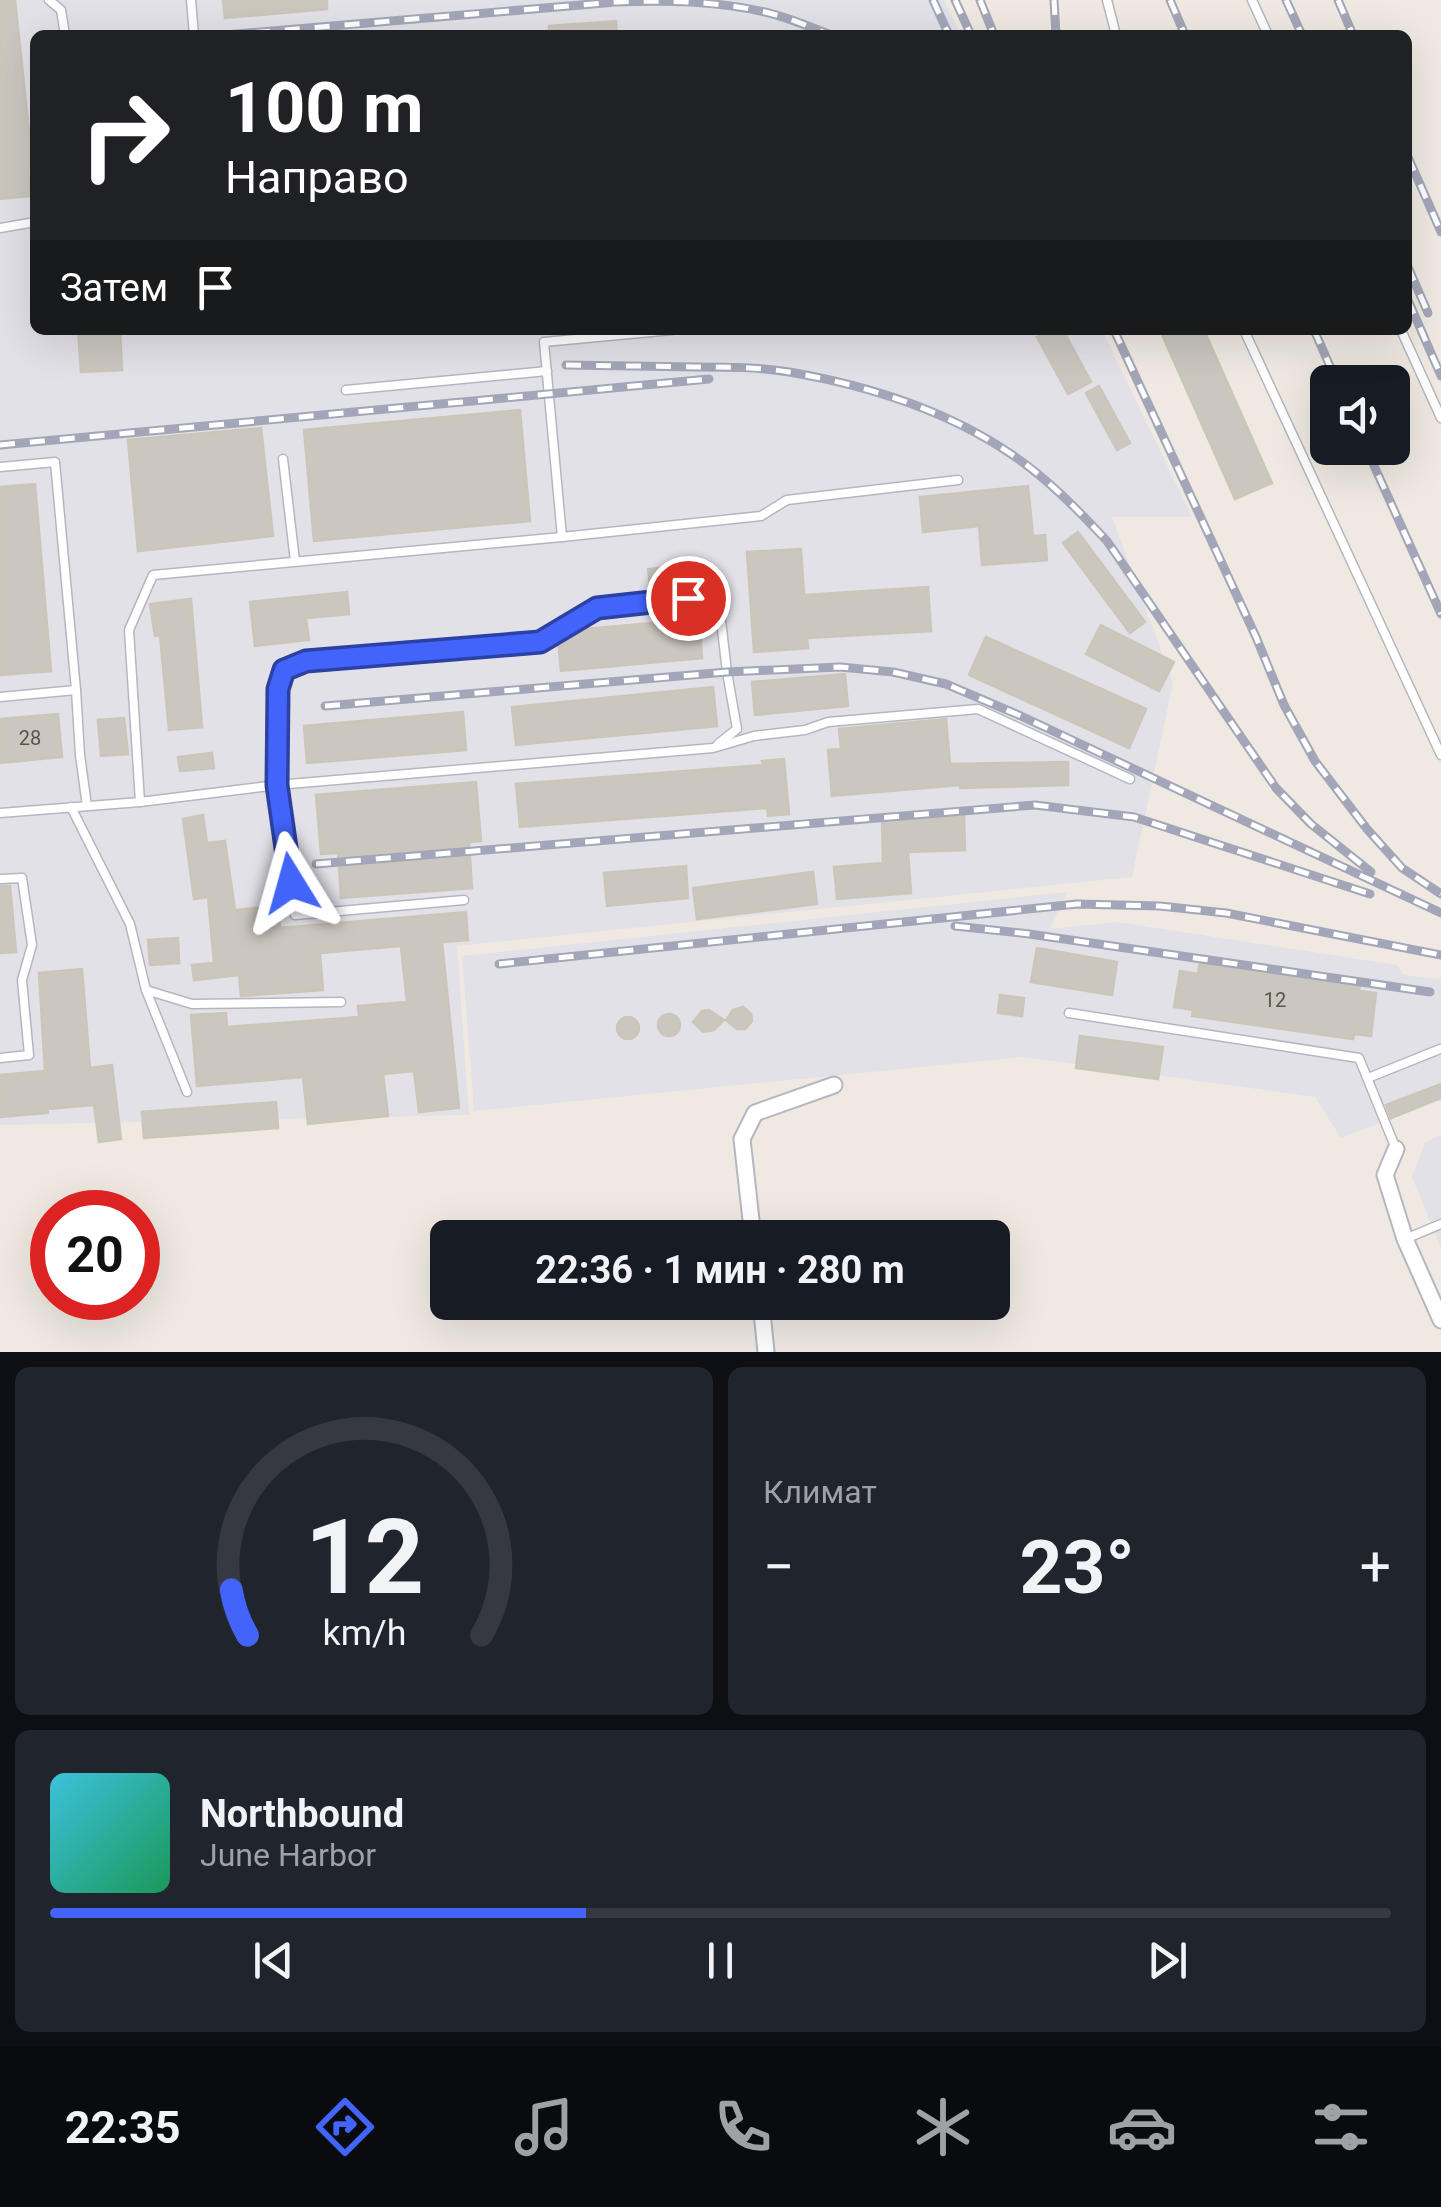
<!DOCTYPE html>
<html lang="ru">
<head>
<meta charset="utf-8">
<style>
  body { margin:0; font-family:Roboto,sans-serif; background:#20242c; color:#f1f3f6; height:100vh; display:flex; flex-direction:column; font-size:38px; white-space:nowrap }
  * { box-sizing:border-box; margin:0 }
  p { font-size:32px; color:#9ea1a6 }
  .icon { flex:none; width:55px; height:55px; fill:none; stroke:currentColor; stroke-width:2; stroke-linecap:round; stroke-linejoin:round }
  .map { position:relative; height:1352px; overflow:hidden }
  .side { display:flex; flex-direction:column; gap:15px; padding:15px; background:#0d0f14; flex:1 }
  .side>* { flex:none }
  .banner { position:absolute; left:30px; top:30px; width:1382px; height:305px; border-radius:15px; box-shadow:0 10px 40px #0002; background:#202124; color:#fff; overflow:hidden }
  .controls { position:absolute; left:1310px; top:365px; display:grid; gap:20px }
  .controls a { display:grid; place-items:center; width:100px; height:100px; border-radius:15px; background:#171b24; box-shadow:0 10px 40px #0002; font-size:50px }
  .speed { position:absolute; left:30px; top:1190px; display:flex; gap:20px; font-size:50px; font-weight:700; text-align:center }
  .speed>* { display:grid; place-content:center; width:130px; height:130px; border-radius:50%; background:#171b24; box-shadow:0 10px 40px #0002; line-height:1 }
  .speed .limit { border:15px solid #d22; background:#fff; color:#111 }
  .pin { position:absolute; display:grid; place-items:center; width:85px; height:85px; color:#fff; margin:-42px; border:5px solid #fff; border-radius:50%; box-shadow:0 2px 10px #0007 }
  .me { position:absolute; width:110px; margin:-55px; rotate:352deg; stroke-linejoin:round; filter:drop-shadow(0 0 8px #0008) }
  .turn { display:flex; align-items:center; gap:35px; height:210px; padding:0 30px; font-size:45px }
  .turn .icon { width:130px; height:130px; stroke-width:2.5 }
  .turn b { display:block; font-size:70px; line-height:85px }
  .then { display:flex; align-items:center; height:95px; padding:0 30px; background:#0003; gap:20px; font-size:38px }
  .big { font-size:75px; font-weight:700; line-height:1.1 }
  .side .card { flex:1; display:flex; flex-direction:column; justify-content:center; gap:15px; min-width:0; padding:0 35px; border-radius:15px; background:#20242c }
  .side .dial { align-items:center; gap:0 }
  .dial svg { height:260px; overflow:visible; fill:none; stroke:#363941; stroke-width:7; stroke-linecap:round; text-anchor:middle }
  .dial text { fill:#f1f3f6; stroke:none }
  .song { display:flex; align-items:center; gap:30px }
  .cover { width:120px; height:120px; border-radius:15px; background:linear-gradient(135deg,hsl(190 70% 55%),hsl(150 70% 35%)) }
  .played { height:10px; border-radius:5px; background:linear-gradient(90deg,#4264fb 40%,#363941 40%) }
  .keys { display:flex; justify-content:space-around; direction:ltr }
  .heat { display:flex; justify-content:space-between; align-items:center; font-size:55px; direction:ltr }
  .side .tiles { flex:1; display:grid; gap:15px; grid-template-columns:1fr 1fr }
  .card:last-child { grid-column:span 2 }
  .trip { position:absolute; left:430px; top:1220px; width:580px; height:100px; border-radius:15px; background:#171b24; box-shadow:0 10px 40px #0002; font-weight:700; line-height:100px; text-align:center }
  .tab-bar { display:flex; height:160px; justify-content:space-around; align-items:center; background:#090b0e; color:#9ea1a6 }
  .tab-bar .icon { width:70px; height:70px }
  .tab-bar .on { color:#4264fb }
  .tab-bar b { font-size:45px; color:#f1f3f6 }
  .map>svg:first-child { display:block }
</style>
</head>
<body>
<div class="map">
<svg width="1441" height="1352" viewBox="0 0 1441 1352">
  <rect width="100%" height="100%" fill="#efe9e1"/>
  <g fill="#e3e1e8">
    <polygon points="0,0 944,0 961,35 35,35 35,330 1102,330 1192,517 1112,517 1173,683 1132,877 457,946 469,1115 0,1125"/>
    <polygon points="1067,892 1050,929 1117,922 1397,965 1404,975 1441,979 1441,1100 1341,1138 1315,1097 1024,1057 474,1111 462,956"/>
    <polygon points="1441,1135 1441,1248 1412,1177 1425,1142"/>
  </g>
  <g fill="#cbc7bf" stroke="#cbc5ba" stroke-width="2.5">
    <polygon points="0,0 15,0 29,131 35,130 35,168 28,168 31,196 0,199"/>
    <polygon points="223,0 327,0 327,9 225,18"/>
    <polygon points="616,21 617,35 549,35 549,26"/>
    <polygon points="78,330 120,330 122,370 81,372"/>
    <polygon points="1050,330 1063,330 1091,382 1068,394 1037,337"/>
    <polygon points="1160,330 1204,330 1272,483 1235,499"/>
    <polygon points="1099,386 1130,443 1117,450 1086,393"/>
    <polygon points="520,410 530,521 314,541 304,430"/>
    <polygon points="261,428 273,536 138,551 128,440"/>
    <polygon points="35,484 51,671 0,675 0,487"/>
    <polygon points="1028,486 1033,536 1045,535 1047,560 982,565 979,526 923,532 920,497"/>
    <polygon points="1078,532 1145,622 1130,633 1063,543"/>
    <polygon points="801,549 804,595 928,587 931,631 807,638 808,648 754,652 747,552"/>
    <polygon points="710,563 712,587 651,593 648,569"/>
    <polygon points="347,592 349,614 306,618 309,640 255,646 250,602"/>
    <polygon points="191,599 202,727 169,730 160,635 155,636 150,604"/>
    <polygon points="699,619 702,658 561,671 558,640 573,630"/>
    <polygon points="1101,625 1174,662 1159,691 1086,654"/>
    <polygon points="986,637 1146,709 1129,748 969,675"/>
    <polygon points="845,674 848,706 755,715 752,682"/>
    <polygon points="713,687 717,726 516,745 512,707"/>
    <polygon points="463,712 466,750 307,763 304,726"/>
    <polygon points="58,714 62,757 0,763 0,719"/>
    <polygon points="124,718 128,754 101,756 98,720"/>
    <polygon points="946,719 950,764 1068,762 1068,785 960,788 960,785 832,796 828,750 841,749 839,729"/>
    <polygon points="212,753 214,768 180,771 178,757"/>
    <polygon points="784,759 789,814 768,816 767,808 520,827 516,784 763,765 762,761"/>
    <polygon points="476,782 481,841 469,842 472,888 341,898 338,853 321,854 316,795"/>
    <polygon points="203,815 207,843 225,841 235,910 278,906 280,928 466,912 468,940 442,942 459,1108 419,1112 414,1071 383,1074 388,1116 308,1124 303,1077 197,1086 191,1015 226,1013 227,1027 359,1017 358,1006 407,1002 401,946 320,953 323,990 241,996 239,975 194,980 192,965 214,963 208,897 194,899 183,819"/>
    <polygon points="964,816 965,850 908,852 911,893 837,899 834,867 883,863 882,818"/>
    <polygon points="686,866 688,898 607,906 604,873"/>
    <polygon points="813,872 817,904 697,919 693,888"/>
    <polygon points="0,886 10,886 16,952 0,953"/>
    <polygon points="178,938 179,963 150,965 148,940"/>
    <polygon points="1037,948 1117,962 1112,995 1031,982"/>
    <polygon points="1200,962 1360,984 1359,991 1376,993 1371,1036 1354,1034 1353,1039 1192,1016 1193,1010 1174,1007 1180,971 1198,974"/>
    <polygon points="82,969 90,1068 112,1065 121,1139 99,1142 94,1105 47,1109 48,1113 0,1117 0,1075 45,1071 39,973"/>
    <polygon points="1000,995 1024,998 1022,1016 998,1013"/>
    <polygon points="743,1007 751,1014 752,1021 745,1029 737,1029 726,1020 733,1010"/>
    <polygon points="709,1010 724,1020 714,1030 703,1032 693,1022 702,1011"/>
    <circle cx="669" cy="1025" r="11"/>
    <circle cx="628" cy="1028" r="11"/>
    <polygon points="1080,1036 1163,1047 1158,1079 1076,1068"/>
    <polygon points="1441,1084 1441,1098 1391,1118 1386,1105"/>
    <polygon points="276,1102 278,1128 144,1138 142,1112"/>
  </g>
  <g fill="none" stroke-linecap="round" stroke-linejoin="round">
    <g stroke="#b4b7c1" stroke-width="11">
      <g id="service">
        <polyline points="49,0 61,10 65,35"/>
        <polyline points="191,0 194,35"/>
        <polyline points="1107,0 1116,35"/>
        <polyline points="1252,0 1268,35"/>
        <polyline points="0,228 35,222"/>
        <polyline points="1244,330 1441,755"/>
        <polyline points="1401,330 1441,418"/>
        <polyline points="346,390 547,371"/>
        <polyline points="283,459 295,561"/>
        <polyline points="0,467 55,462 76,690 0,697"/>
        <polyline points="562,537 544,342 672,330"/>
        <polyline points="76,690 80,755 87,806"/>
        <polyline points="140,802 277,785 279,689 284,670 306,661 503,643 540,642 597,607 718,595 727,672 737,729 718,744"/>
        <polyline points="71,807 130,924 146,990 192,1004 341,1002"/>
        <polyline points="0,813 140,802 129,630 153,575 562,537 761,516 787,500 958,480"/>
        <polyline points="0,879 22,878 32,945 22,980 29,1055 0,1058"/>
        <polyline points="464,900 295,915 277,785 713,748 754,736 805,730 828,722 978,709 1130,779"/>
        <polyline points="146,990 187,1092"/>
        <polyline points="1069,1013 1359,1058 1396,1149"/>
        <polyline points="1368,1078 1440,1049"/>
        <polyline points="1405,1239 1441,1224"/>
      </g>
    </g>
    <g stroke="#b4b7c1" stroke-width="19">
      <g id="minor">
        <polyline points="1396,1149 1385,1175 1405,1239 1441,1320"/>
        <polyline points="753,1238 742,1139 755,1113 834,1085"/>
        <polyline points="761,1302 766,1352"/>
      </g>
    </g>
    <use href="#service" stroke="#fff" stroke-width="8"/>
    <use href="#minor" stroke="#fff" stroke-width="15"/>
    <g stroke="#a3a6b8" stroke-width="9">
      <g id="rail">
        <polyline points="933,0 949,35"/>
        <polyline points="955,0 971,35"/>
        <polyline points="980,0 994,35"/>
        <polyline points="1054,0 1056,35"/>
        <polyline points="1170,0 1185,35"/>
        <polyline points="1286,0 1302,35"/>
        <polyline points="1338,0 1353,35"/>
        <path d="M225,35L616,2C667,0 715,1 765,12C787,17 810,27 831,35"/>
        <polyline points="1408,157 1441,232"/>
        <polyline points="1408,267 1428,313"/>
        <polyline points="1408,300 1441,376"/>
        <polyline points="1114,330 1256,637 1284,705 1315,761 1367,829 1402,868 1441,894"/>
        <polyline points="1314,330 1337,382"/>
        <path d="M566,365C610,366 653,366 697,367C727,367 759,367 789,372C866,385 946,410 1011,454C1047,478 1078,510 1107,541L1276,788L1311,824L1371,872"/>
        <polyline points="0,445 709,379"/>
        <polyline points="1366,448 1441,614"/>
        <polyline points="325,706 727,672 840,667 893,672 946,684 1021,716 1441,913"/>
        <polyline points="316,864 1035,805 1134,817 1370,894"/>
        <polyline points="955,926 1029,934 1430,992"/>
        <polyline points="499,964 1077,904 1160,906 1226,913 1441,955"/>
      </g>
    </g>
    <use href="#rail" stroke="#fff" stroke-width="5" stroke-dasharray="15" stroke-linecap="butt"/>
  </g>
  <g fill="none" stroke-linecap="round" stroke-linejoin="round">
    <g stroke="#2b41a3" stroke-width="25">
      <polyline id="route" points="291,883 277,785 278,689 284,670 306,661 540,642 597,608 688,598"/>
    </g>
    <use href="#route" stroke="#4264fb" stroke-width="18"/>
  </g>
  <g text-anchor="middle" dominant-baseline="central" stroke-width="10" stroke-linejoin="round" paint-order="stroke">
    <g font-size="20" fill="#555452">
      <text x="30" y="738">28</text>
      <text x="1275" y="1000">12</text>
    </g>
  </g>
</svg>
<div class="controls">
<a><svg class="icon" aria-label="sound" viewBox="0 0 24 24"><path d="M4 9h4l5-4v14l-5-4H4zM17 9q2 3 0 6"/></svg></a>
</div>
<div class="speed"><div class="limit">20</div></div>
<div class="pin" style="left:688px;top:598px;background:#d93025"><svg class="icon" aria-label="arrive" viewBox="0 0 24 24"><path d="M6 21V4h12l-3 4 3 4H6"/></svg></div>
<svg class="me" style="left:291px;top:883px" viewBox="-20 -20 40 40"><path d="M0-17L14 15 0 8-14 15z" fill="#4264fb" stroke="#fff" stroke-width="4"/></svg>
<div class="trip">22:36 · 1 мин · 280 m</div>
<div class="banner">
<div class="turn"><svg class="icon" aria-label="right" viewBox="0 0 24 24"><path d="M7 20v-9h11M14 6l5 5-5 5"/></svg><div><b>100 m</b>Направо</div></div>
<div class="then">Затем<svg class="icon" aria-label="arrive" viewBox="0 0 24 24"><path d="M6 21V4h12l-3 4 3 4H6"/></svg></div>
</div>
</div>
<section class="side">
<div class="tiles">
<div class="card dial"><svg viewBox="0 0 100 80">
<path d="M14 69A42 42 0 1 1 86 69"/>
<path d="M14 69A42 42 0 0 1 9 55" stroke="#4264fb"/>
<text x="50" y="56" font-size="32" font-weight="700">12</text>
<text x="50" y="72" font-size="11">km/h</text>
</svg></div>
<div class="card"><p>Климат</p>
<div class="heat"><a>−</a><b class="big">23°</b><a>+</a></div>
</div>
<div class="card">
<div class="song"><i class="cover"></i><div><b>Northbound</b><p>June Harbor</p></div></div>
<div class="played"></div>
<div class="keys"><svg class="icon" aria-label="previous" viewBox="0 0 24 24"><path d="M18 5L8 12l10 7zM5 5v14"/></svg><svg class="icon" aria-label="pause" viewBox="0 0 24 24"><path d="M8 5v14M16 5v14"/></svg><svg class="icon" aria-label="next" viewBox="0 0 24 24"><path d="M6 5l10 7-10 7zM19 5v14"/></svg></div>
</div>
</div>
</section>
<nav class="tab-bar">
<b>22:35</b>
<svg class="icon on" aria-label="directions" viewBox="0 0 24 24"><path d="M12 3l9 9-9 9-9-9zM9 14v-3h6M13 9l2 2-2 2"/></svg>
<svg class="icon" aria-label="music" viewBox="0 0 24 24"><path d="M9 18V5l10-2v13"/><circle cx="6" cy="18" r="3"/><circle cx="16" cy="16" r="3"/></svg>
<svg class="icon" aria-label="phone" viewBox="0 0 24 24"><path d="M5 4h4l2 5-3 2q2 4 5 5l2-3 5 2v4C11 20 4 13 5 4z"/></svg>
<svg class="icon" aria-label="climate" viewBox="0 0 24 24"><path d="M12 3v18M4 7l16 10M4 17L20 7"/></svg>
<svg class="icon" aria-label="car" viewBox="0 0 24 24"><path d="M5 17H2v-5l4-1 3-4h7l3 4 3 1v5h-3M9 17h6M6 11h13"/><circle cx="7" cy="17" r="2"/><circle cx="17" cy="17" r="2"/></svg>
<svg class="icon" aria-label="filters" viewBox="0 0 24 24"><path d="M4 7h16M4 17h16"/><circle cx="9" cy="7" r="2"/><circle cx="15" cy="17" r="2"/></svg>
</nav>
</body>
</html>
